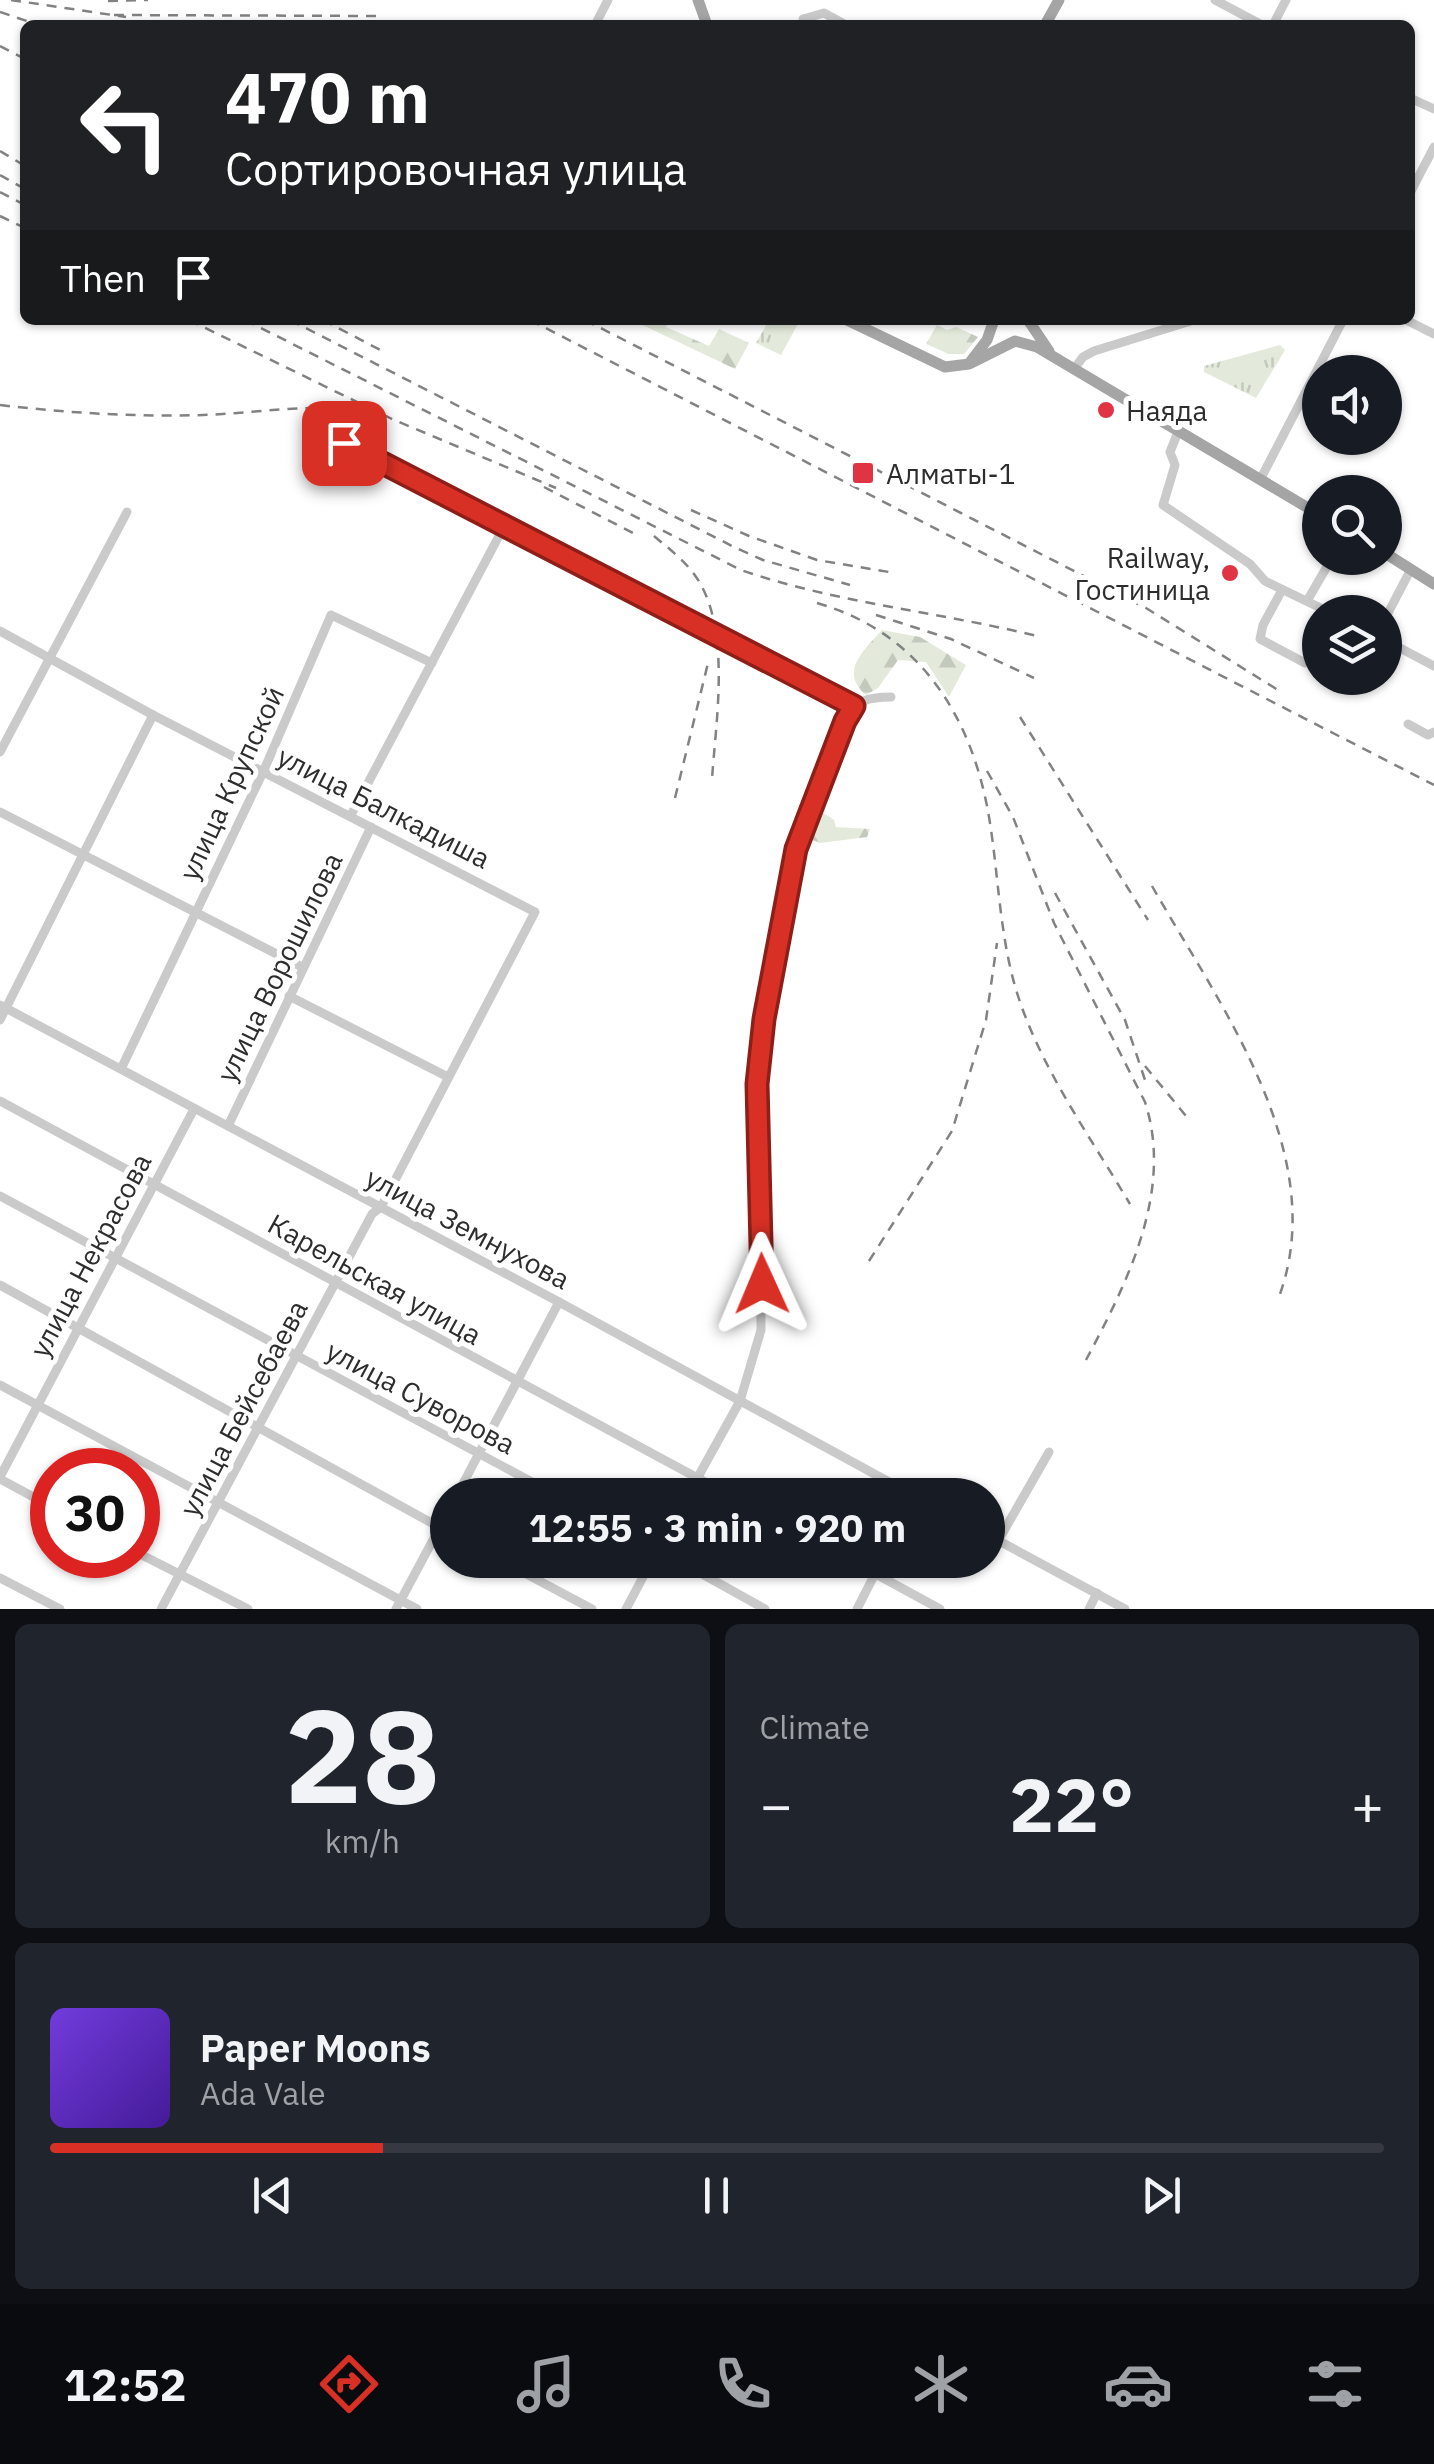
<!DOCTYPE html>
<html lang="en">
<head>
<meta charset="utf-8">
<style>
  body { margin:0; font-family:"IBM Plex Sans",sans-serif; background:#20242c; color:#f1f3f6; height:100vh; display:flex; flex-direction:column; font-size:38px; white-space:nowrap }
  * { box-sizing:border-box; margin:0 }
  p { font-size:32px; color:#9ea1a6 }
  .icon { flex:none; width:55px; height:55px; fill:none; stroke:currentColor; stroke-width:2; stroke-linecap:round; stroke-linejoin:round }
  .map { position:relative; height:1609px; overflow:hidden }
  .details { display:flex; flex-direction:column; gap:15px; padding:15px; background:#0d0f14; flex:1 }
  .details>* { flex:none }
  .top-card { position:absolute; left:20px; top:20px; width:1395px; height:305px; border-radius:15px; box-shadow:0 2px 8px #0004; background:#202124; color:#fff; overflow:hidden }
  .tools { position:absolute; left:1302px; top:355px; display:grid; gap:20px }
  .tools a { display:grid; place-items:center; width:100px; height:100px; border-radius:50%; background:#171b24; box-shadow:0 2px 8px #0004; font-size:50px }
  .speed { position:absolute; left:30px; top:1448px; display:flex; gap:20px; font-size:50px; font-weight:700; text-align:center }
  .speed>* { display:grid; place-content:center; width:130px; height:130px; border-radius:50%; background:#171b24; box-shadow:0 2px 8px #0004; line-height:1 }
  .speed .limit { border:15px solid #d22; background:#fff; color:#111 }
  .pin { position:absolute; display:grid; place-items:center; width:85px; height:85px; color:#fff; margin:-42px; border-radius:20px; box-shadow:0 5px 15px #0006 }
  .me { position:absolute; width:110px; margin:-55px; rotate:359deg; stroke-linejoin:round; filter:drop-shadow(0 0 8px #0008) }
  .turn { display:flex; align-items:center; gap:35px; height:210px; padding:0 40px; font-size:45px }
  .turn .icon { width:130px; height:130px; stroke-width:2.5 }
  .turn b { display:block; font-size:70px; line-height:85px }
  .then { display:flex; align-items:center; height:95px; padding:0 40px; background:#0003; gap:20px; font-size:38px }
  .big { font-size:75px; font-weight:800; line-height:1.1 }
  .details .widget { flex:1; display:flex; flex-direction:column; justify-content:center; gap:15px; min-width:0; padding:0 35px; border-radius:15px; background:#20242c }
  .details .dial { align-items:center; gap:0 }
  .dial b { font-size:130px; line-height:1 }
  .song { display:flex; align-items:center; gap:30px }
  .cover { width:120px; height:120px; border-radius:15px; background:linear-gradient(135deg,hsl(260 70% 55%),hsl(260 70% 35%)) }
  .played { height:10px; border-radius:5px; background:linear-gradient(90deg,#d93025 25%,#363941 25%) }
  .keys { display:flex; justify-content:space-around; direction:ltr }
  .heat { display:flex; justify-content:space-between; align-items:center; font-size:55px; direction:ltr }
  .details .tiles { flex:1; display:grid; gap:15px; grid-template-columns:1fr 1fr }
  .widget:last-child { grid-column:span 2 }
  .trip { position:absolute; left:430px; top:1478px; width:575px; height:100px; border-radius:50px; background:#171b24; box-shadow:0 2px 8px #0004; font-weight:800; line-height:100px; text-align:center }
  .tabs { display:flex; height:160px; justify-content:space-around; align-items:center; background:#090b0e; color:#9ea1a6 }
  .tabs .icon { width:70px; height:70px }
  .tabs .active { color:#d93025 }
  .tabs b { font-size:45px; color:#f1f3f6 }
  .map>svg:first-child { display:block }
</style>
</head>
<body>
<div class="map">
<svg width="1434" height="1609" viewBox="0 0 1434 1609">
  <defs>
    <pattern id="forest-firs" width="22" height="20" patternUnits="userSpaceOnUse" patternTransform="scale(2.5)"><rect width="22" height="20" fill="#e3eadb"/><path d="M5 1l3.5 6h-7zM16 11l3.5 6h-7z" fill="#c3c9bc"/></pattern>
    <pattern id="park-tufts" width="24" height="20" patternUnits="userSpaceOnUse" patternTransform="scale(2.5)"><rect width="24" height="20" fill="#e3eadb"/><path d="M3 7l-1-3M5 7V3M7 7l1-3M15 17l-1-3M17 17v-4M19 17l1-3" fill="none" stroke="#c3c9bc"/></pattern>
  </defs>
  <rect width="100%" height="100%" fill="#fff"/>
  <g fill="url(#forest-firs)">
    <polygon points="632,320 669,320 666,327 709,346 719,329 749,343 735,369"/>
    <polygon points="937,325 947,330 956,327 978,337 964,354 949,354 926,344"/>
    <path d="M882,630L920,637L966,665L949,697L926,662L898,660L878,688L866,695C839,672 863,651 882,630Z"/>
    <polygon points="819,810 834,820 836,827 870,829 867,837 820,843 810,839"/>
  </g>
  <g fill="url(#park-tufts)">
    <polygon points="769,320 799,322 781,355 756,343"/>
    <polygon points="1280,345 1285,350 1256,398 1204,372 1204,366"/>
  </g>
  <g fill="none" stroke-linecap="round" stroke-linejoin="round">
    <g stroke="#cacaca" stroke-width="9">
      <polyline points="1215,0 1262,25"/>
      <polyline points="803,19 824,13 846,25"/>
      <polyline points="595,25 608,0"/>
      <polyline points="1273,25 1286,0"/>
      <polyline points="1410,98 1434,109"/>
      <polyline points="1410,193 1434,147"/>
      <polyline points="1406,320 1434,334"/>
      <polyline points="1074,369 1083,357 1094,351 1194,320"/>
      <polyline points="311,427 854,706"/>
      <polyline points="1178,432 1170,452 1175,465 1163,505 1250,564 1265,581 1329,612"/>
      <polyline points="1260,480 1343,320"/>
      <polyline points="1282,590 1263,625 1260,639 1305,663"/>
      <polyline points="1307,601 1332,558"/>
      <polyline points="1387,615 1411,569"/>
      <polyline points="0,631 153,715 535,912 381,1207 372,1214 161,1609"/>
      <polyline points="1385,640 1434,666"/>
      <polyline points="1408,724 1428,735 1434,732"/>
      <polyline points="0,752 127,512"/>
      <polyline points="0,812 302,967"/>
      <polyline points="351,815 500,534 523,539"/>
      <polyline points="289,996 448,1077"/>
      <polyline points="0,1005 559,1302 913,1495"/>
      <polyline points="0,1020 153,715"/>
      <polyline points="121,1069 264,770 331,615 432,663"/>
      <polyline points="0,1101 729,1495"/>
      <polyline points="228,1126 371,827"/>
      <polyline points="0,1196 556,1495"/>
      <polyline points="0,1285 448,1532"/>
      <polyline points="0,1385 417,1609"/>
      <polyline points="0,1477 194,1109"/>
      <polyline points="0,1479 52,1507"/>
      <polyline points="457,1495 559,1302"/>
      <path d="M688,1495L740,1401L761,1330L759,1053L796,849L845,721C857,700 867,697 891,697"/>
      <polyline points="988,1535 1125,1609"/>
      <polyline points="998,1541 1049,1452"/>
      <polyline points="138,1553 248,1609"/>
      <polyline points="500,1560 592,1609"/>
      <polyline points="677,1560 765,1609"/>
      <polyline points="850,1560 940,1609"/>
      <polyline points="0,1578 60,1609"/>
      <polyline points="396,1609 448,1512"/>
      <polyline points="626,1609 652,1560"/>
      <polyline points="857,1609 882,1560"/>
      <polyline points="1089,1609 1097,1593"/>
    </g>
    <g stroke="#a5a5a5" stroke-width="11">
      <polyline points="698,0 707,25"/>
      <polyline points="1045,25 1059,0"/>
      <polyline points="847,320 945,367 969,364 1015,341 1037,347 1320,515"/>
      <polyline points="1028,320 1049,351"/>
      <polyline points="971,361 987,340 994,320"/>
      <polyline points="1385,553 1434,584"/>
    </g>
    <g stroke="#828282" stroke-width="2.5" stroke-dasharray="10 8" stroke-linecap="butt">
      <polyline points="11,0 126,17"/>
      <polyline points="108,1 148,0"/>
      <polyline points="0,12 39,25"/>
      <polyline points="114,15 379,16"/>
      <polyline points="0,46 25,59"/>
      <polyline points="0,151 25,166"/>
      <polyline points="0,175 25,189"/>
      <polyline points="0,192 25,205"/>
      <polyline points="0,216 25,228"/>
      <polyline points="189,320 392,419 556,488"/>
      <path d="M245,320L741,570C836,603 939,612 1037,636"/>
      <polyline points="290,320 734,547 763,560 850,585"/>
      <polyline points="323,320 384,352"/>
      <polyline points="530,320 1434,785"/>
      <polyline points="585,320 1146,608 1278,690"/>
      <path d="M0,405C67,413 136,417 203,415C255,413 307,404 358,410"/>
      <polyline points="544,487 633,533"/>
      <polyline points="691,510 749,536 817,560 895,573"/>
      <path d="M654,536C668,548 683,559 694,574C732,625 716,719 712,779"/>
      <path d="M817,603C922,633 974,720 990,823C999,881 1000,940 1018,996C1042,1070 1091,1138 1130,1204"/>
      <polyline points="876,615 951,639 1034,678"/>
      <polyline points="1020,717 1148,920"/>
      <path d="M987,771L1013,817L1054,923L1145,1102C1174,1191 1127,1283 1086,1360"/>
      <polyline points="675,798 709,659"/>
      <path d="M1152,886C1219,1004 1330,1153 1280,1294"/>
      <polyline points="1055,893 1125,1020 1147,1086"/>
      <polyline points="1145,1066 1186,1116"/>
      <polyline points="869,1261 952,1131 986,1020 997,943"/>
    </g>
  </g>
  <g fill="none" stroke-linecap="round" stroke-linejoin="round">
    <g stroke="#8d1f18" stroke-width="25">
      <polyline id="route" points="344,443 854,706 845,721 796,849 764,1019 757,1084 762,1284"/>
    </g>
    <use href="#route" stroke="#d93025" stroke-width="18"/>
  </g>
  <g fill="#e03344" stroke="#fff" stroke-width="4">
    <circle cx="1106" cy="410" r="10"/>
    <rect x="851" y="461" width="24" height="24" rx="5"/>
    <circle cx="1230" cy="573" r="10"/>
  </g>
  <g text-anchor="middle" dominant-baseline="central" stroke-width="10" stroke-linejoin="round" paint-order="stroke">
    <g font-size="28" fill="#2d2d2d" stroke="#fff" text-anchor="start">
      <text x="1126" y="410">Наяда</text>
      <text x="886" y="473">Алматы-1</text>
      <text x="1210" y="557" text-anchor="end">Railway,<tspan x="1210" dy="32">Гостиница</tspan></text>
    </g>
    <g font-size="28" fill="#2d2d2d" stroke="#fff">
      <text transform="translate(231 783) rotate(-65)">улица Крупской</text>
      <text transform="translate(384 807) rotate(27)">улица Балкадиша</text>
      <text transform="translate(279 967) rotate(-64)">улица Ворошилова</text>
      <text transform="translate(468 1228) rotate(28)">улица Земнухова</text>
      <text transform="translate(90 1255) rotate(-62)">улица Некрасова</text>
      <text transform="translate(375 1279) rotate(29)">Карельская улица</text>
      <text transform="translate(421 1397) rotate(28)">улица Суворова</text>
      <text transform="translate(243 1408) rotate(-62)">улица Бейсебаева</text>
    </g>
  </g>
</svg>
<div class="tools">
<a><svg class="icon" aria-label="sound" viewBox="0 0 24 24"><path d="M4 9h4l5-4v14l-5-4H4zM17 9q2 3 0 6"/></svg></a>
<a><svg class="icon" aria-label="search" viewBox="0 0 24 24"><circle cx="10" cy="10" r="6"/><path d="M15 15l6 6"/></svg></a>
<a><svg class="icon" aria-label="layers" viewBox="0 0 24 24"><path d="M12 4l9 5-9 5-9-5zM3 14l9 5 9-5"/></svg></a>
</div>
<div class="speed"><div class="limit">30</div></div>
<div class="pin" style="left:344px;top:443px;background:#d93025"><svg class="icon" aria-label="arrive" viewBox="0 0 24 24"><path d="M6 21V4h12l-3 4 3 4H6"/></svg></div>
<svg class="me" style="left:762px;top:1284px" viewBox="-20 -20 40 40"><path d="M0-17L14 15 0 8-14 15z" fill="#d93025" stroke="#fff" stroke-width="4"/></svg>
<div class="trip">12:55 · 3 min · 920 m</div>
<div class="top-card">
<div class="turn"><svg class="icon" aria-label="left" viewBox="0 0 24 24"><path d="M17 20v-9H6M10 6l-5 5 5 5"/></svg><div><b>470 m</b>Сортировочная улица</div></div>
<div class="then">Then<svg class="icon" aria-label="arrive" viewBox="0 0 24 24"><path d="M6 21V4h12l-3 4 3 4H6"/></svg></div>
</div>
</div>
<section class="details">
<div class="tiles">
<div class="widget dial"><b>28</b><p>km/h</p></div>
<div class="widget"><p>Climate</p>
<div class="heat"><a>−</a><b class="big">22°</b><a>+</a></div>
</div>
<div class="widget">
<div class="song"><i class="cover"></i><div><b>Paper Moons</b><p>Ada Vale</p></div></div>
<div class="played"></div>
<div class="keys"><svg class="icon" aria-label="previous" viewBox="0 0 24 24"><path d="M18 5L8 12l10 7zM5 5v14"/></svg><svg class="icon" aria-label="pause" viewBox="0 0 24 24"><path d="M8 5v14M16 5v14"/></svg><svg class="icon" aria-label="next" viewBox="0 0 24 24"><path d="M6 5l10 7-10 7zM19 5v14"/></svg></div>
</div>
</div>
</section>
<nav class="tabs">
<b>12:52</b>
<svg class="icon active" aria-label="directions" viewBox="0 0 24 24"><path d="M12 3l9 9-9 9-9-9zM9 14v-3h6M13 9l2 2-2 2"/></svg>
<svg class="icon" aria-label="music" viewBox="0 0 24 24"><path d="M9 18V5l10-2v13"/><circle cx="6" cy="18" r="3"/><circle cx="16" cy="16" r="3"/></svg>
<svg class="icon" aria-label="phone" viewBox="0 0 24 24"><path d="M5 4h4l2 5-3 2q2 4 5 5l2-3 5 2v4C11 20 4 13 5 4z"/></svg>
<svg class="icon" aria-label="climate" viewBox="0 0 24 24"><path d="M12 3v18M4 7l16 10M4 17L20 7"/></svg>
<svg class="icon" aria-label="car" viewBox="0 0 24 24"><path d="M5 17H2v-5l4-1 3-4h7l3 4 3 1v5h-3M9 17h6M6 11h13"/><circle cx="7" cy="17" r="2"/><circle cx="17" cy="17" r="2"/></svg>
<svg class="icon" aria-label="filters" viewBox="0 0 24 24"><path d="M4 7h16M4 17h16"/><circle cx="9" cy="7" r="2"/><circle cx="15" cy="17" r="2"/></svg>
</nav>
</body>
</html>
